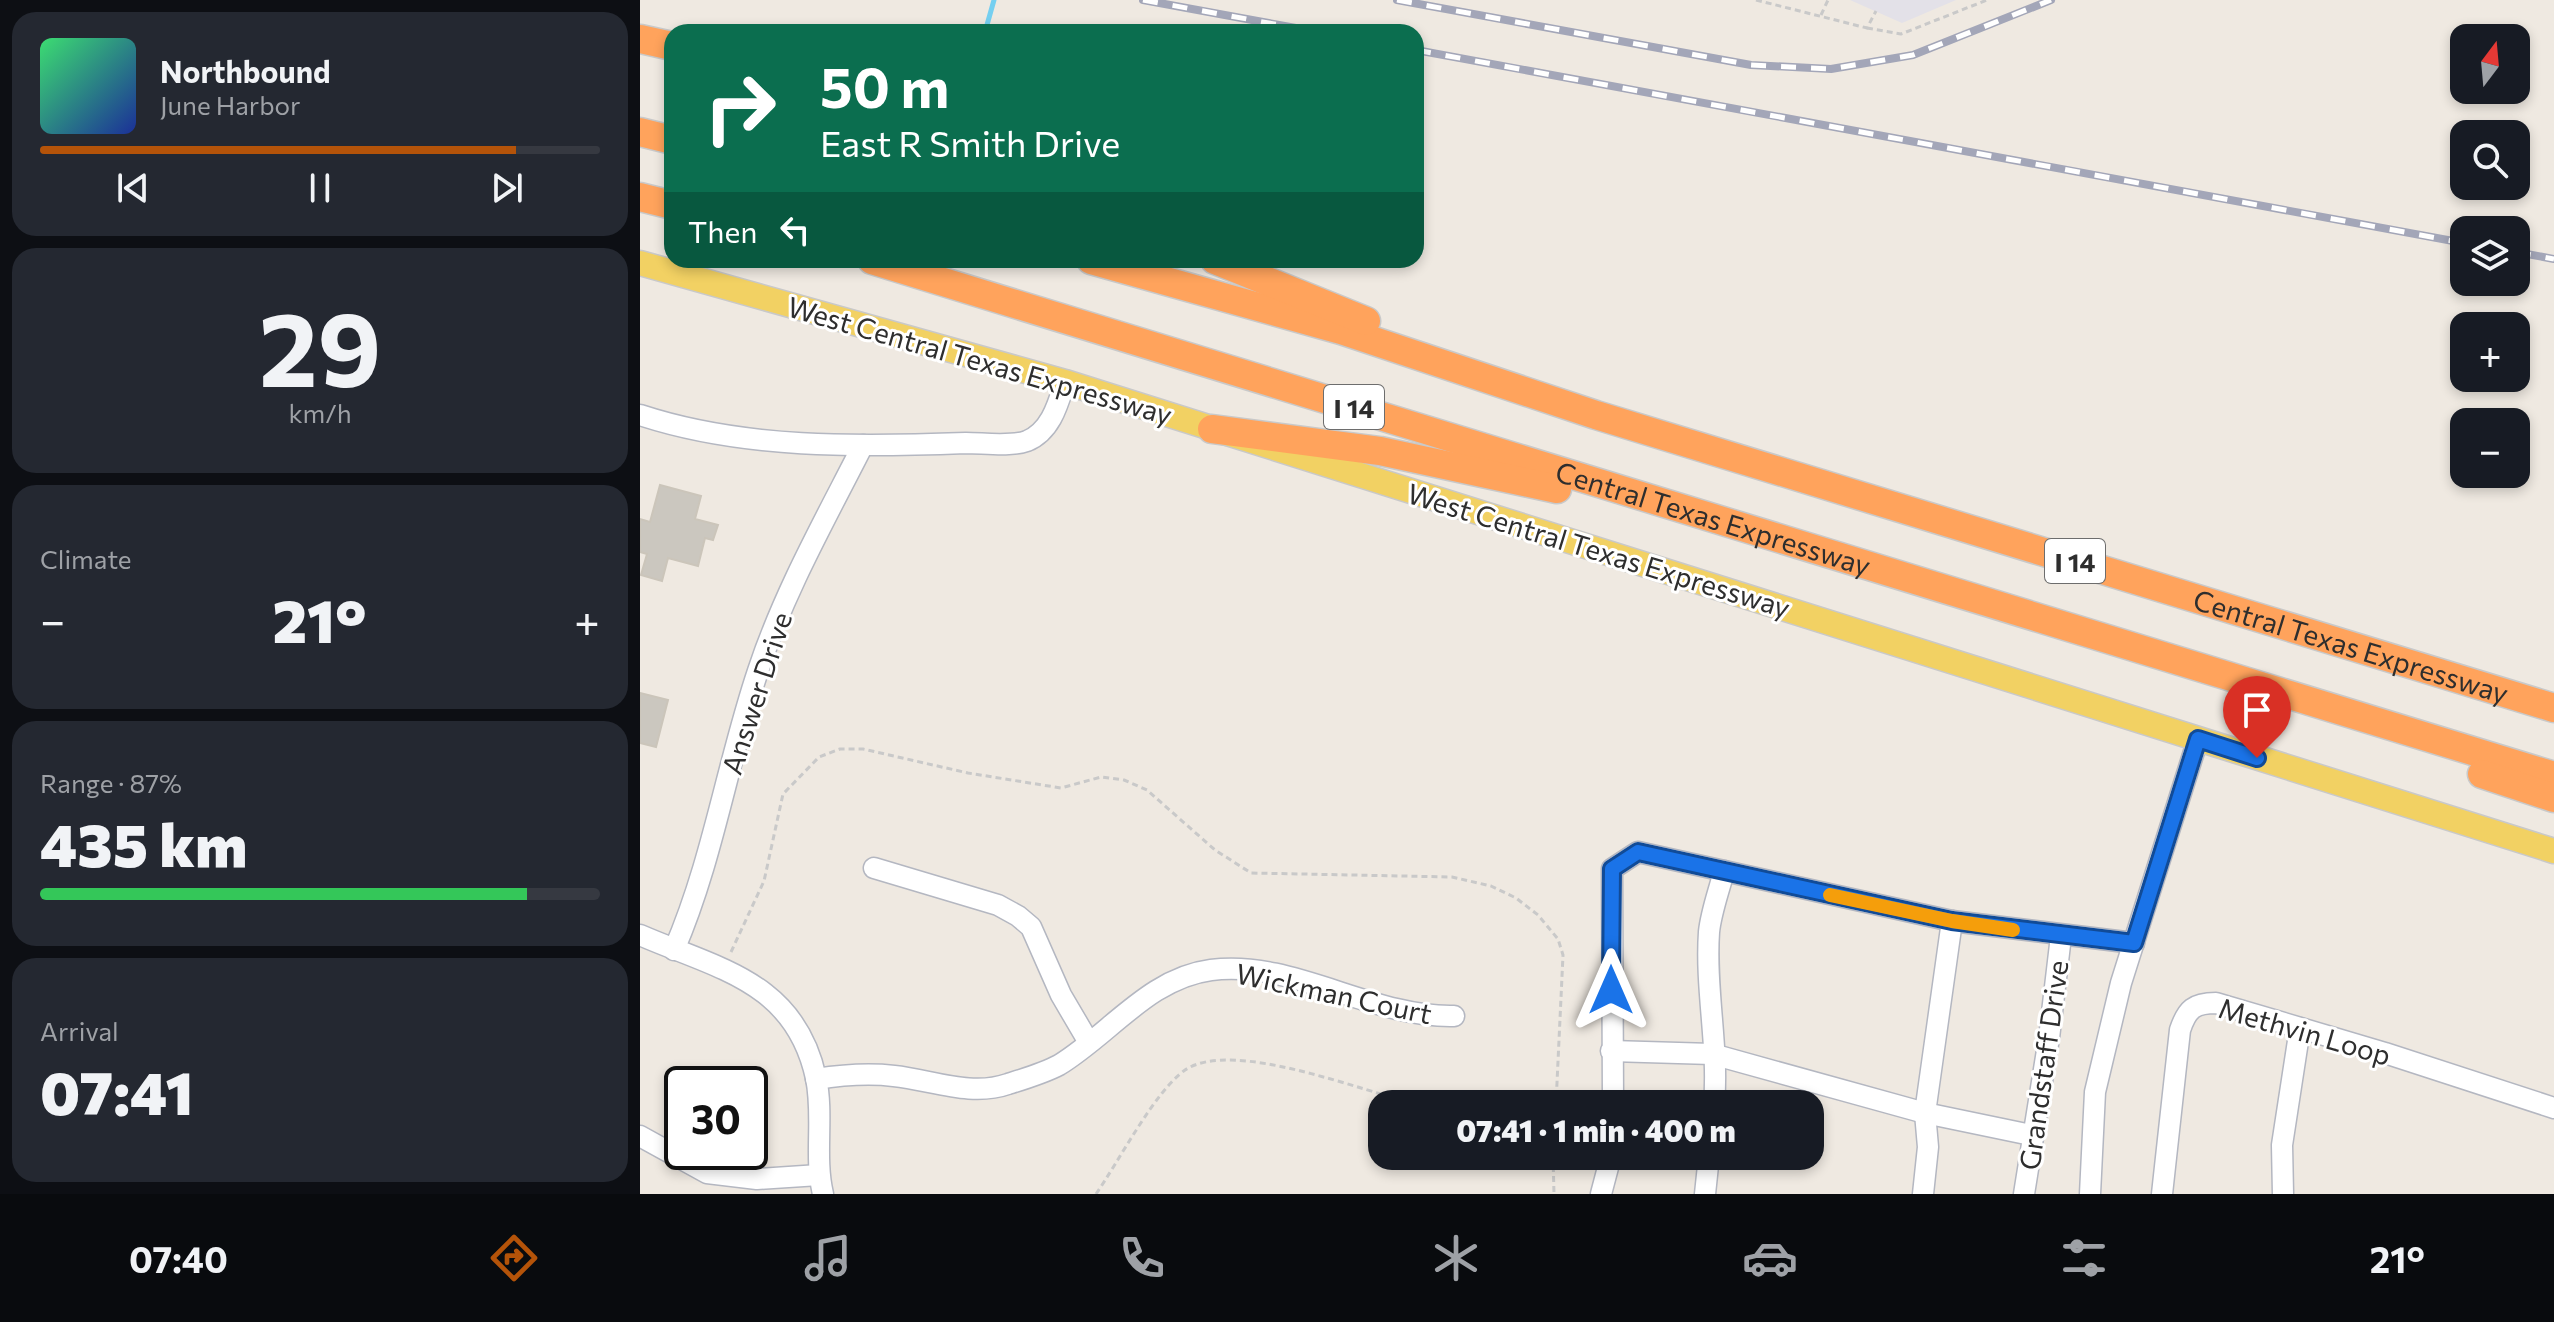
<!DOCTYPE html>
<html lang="en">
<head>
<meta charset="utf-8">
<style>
  body { margin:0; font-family:Commissioner,sans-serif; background:#242831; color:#f1f3f6; height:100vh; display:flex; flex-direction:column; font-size:30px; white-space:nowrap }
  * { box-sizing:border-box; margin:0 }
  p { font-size:26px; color:#9ea1a6 }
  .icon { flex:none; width:44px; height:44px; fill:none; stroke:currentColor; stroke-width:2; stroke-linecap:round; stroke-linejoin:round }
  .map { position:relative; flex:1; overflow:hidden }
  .details { display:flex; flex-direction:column; gap:12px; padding:12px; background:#0d0f14; width:640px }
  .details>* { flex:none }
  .banner { position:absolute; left:24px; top:24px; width:760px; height:244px; border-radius:24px; box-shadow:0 4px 12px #0003; background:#0b6e4f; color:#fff; overflow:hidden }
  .needle { width:52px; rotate:16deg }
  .controls { position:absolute; left:1810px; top:24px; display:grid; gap:16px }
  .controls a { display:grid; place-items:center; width:80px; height:80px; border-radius:16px; background:#171b24; box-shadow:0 4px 12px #0003; font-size:40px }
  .speed { position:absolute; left:24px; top:1066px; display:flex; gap:16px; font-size:40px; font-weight:700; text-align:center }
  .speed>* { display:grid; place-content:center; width:104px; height:104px; border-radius:50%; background:#171b24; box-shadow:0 4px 12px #0003; line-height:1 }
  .speed .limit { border:4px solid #111; border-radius:12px; background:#fff; color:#111 }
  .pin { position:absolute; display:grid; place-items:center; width:68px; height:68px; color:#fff; margin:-82px -34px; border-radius:50% 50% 50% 0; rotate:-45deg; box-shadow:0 0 8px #0007 }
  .pin .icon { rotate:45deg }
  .me { position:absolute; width:88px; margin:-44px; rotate:0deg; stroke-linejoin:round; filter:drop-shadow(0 0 6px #0008) }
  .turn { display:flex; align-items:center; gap:28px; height:168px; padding:0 24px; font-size:36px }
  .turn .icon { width:104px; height:104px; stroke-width:2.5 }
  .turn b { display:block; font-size:56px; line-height:68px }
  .then { display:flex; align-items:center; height:76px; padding:0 24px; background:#0003; gap:16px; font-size:30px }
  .big { font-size:60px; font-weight:800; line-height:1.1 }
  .details .card { flex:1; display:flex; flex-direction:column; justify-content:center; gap:12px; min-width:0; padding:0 28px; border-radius:24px; background:#242831 }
  .details .dial { align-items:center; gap:0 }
  .dial b { font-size:104px; line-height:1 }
  .song { display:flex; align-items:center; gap:24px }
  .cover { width:96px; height:96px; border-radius:12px; background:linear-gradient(135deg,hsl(140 70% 55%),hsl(230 70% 35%)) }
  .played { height:8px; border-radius:4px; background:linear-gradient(90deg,#b45309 85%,#363941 85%) }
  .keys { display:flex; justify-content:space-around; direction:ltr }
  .heat { display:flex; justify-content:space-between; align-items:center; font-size:44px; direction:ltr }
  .charge { height:12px; border-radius:6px; background:linear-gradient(90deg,#34c759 87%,#363941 0) }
  .trip { position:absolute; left:728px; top:1090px; width:456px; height:80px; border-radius:24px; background:#171b24; box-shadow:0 4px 12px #0003; font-weight:800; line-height:80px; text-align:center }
  .tabs { display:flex; height:128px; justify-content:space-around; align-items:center; background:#090b0e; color:#9ea1a6 }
  .tabs .icon { width:56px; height:56px }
  .tabs .active { color:#b45309 }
  .tabs b { font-size:36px; color:#f1f3f6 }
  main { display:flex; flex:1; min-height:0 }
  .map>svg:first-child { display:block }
</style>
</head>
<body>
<main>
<section class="details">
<div class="card">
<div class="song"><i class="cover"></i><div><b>Northbound</b><p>June Harbor</p></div></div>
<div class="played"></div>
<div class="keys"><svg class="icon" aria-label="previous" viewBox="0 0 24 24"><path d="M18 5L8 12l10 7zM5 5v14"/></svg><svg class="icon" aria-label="pause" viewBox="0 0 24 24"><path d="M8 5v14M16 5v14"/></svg><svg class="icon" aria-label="next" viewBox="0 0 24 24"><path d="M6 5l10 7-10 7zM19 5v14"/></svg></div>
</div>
<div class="card dial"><b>29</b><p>km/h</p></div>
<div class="card"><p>Climate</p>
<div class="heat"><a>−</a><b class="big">21°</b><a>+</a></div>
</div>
<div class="card"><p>Range · 87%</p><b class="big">435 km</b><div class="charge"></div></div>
<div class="card"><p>Arrival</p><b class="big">07:41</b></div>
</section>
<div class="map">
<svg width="1914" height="1194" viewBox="0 0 1914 1194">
  <rect width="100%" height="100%" fill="#efe9e1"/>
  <polygon fill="#e3e1e8" points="1210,0 1316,0 1262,23"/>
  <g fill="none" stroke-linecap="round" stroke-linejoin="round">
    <polyline stroke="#75cff0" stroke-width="5" points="345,32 354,0"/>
  </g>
  <g fill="#cbc7bf" stroke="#cbc5ba" stroke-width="2">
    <polygon points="20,485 61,496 55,519 78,525 73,540 65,538 58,566 28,558 22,581 1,575 7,554 0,552 0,519 10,522"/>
    <polygon points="0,693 28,700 16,747 0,743"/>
  </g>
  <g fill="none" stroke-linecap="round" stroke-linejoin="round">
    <g stroke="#b4b7c1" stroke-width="23">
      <g id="minor">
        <path d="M0,415C103,449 219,447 326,443C343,443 371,447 387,441C411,431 418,404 425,382"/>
        <polyline points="234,868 358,905 378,916 391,927 421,995 448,1041"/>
        <path d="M0,935C78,969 155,981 176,1078C184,1116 174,1156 183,1194"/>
        <path d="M34,950C73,860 87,763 118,671C144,592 186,518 223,445"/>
        <polyline points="971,1051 1072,1054 1285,1113 1391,1135"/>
        <path d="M176,1079C202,1075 228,1073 254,1076C292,1080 331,1097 368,1084C384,1079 404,1073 419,1065C470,1034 509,978 571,970C651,959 732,1018 814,1016"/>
        <polyline points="973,1104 972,869 998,852 1312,921 1494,943"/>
        <path d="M1074,1104C1079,1048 1065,989 1069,932C1071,912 1079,891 1084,871"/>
        <polyline points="0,1136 67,1173 117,1179 179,1175"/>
        <polyline points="961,1194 971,1156"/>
        <polyline points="1065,1194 1069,1156"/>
        <polyline points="1283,1194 1288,1147 1285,1113 1312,921"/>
        <polyline points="1384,1194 1409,1038 1421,936"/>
        <polyline points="1450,1194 1455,1092 1481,983 1558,739"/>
        <path d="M1522,1194L1540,1030C1547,1009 1554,1003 1576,1003L1745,1053L1914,1108"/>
        <polyline points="1643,1194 1642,1145 1660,1028"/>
      </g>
    </g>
    <g stroke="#c9c9c9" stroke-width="27">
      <polyline id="major" points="0,263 425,382 1914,851"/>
    </g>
    <g stroke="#c9c9c9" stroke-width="31">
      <g id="highway">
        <polyline points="0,39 32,46"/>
        <polyline points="0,132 32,140"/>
        <polyline points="0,197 32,205"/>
        <path id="s1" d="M232,260L1914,776"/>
        <path id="s2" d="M451,260L701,330L956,415L1914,708"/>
        <polyline points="575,260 726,321"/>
        <polyline points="572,429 740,451 917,489"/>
        <polyline points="1842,774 1914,798"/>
      </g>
    </g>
    <g stroke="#c9c9c9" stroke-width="3" stroke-dasharray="6 4" stroke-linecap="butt">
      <polyline points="1116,0 1227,28 1236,11"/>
      <polyline points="1181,15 1188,0"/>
      <polyline points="1227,28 1261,34 1347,0"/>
      <polyline points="91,952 124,881 143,794 179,757 200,749 223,749 328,773 421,788 461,777 484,780 507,790 575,850 611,873 812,877 851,886 876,898 898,915 918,939 923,955 916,1104"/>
      <polyline points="913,1156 914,1194"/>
      <path d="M456,1194C479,1161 515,1091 545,1070C593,1038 723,1092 777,1104"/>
    </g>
    <use href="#minor" stroke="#fff" stroke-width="20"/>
    <use href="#major" stroke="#f2d163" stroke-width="24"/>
    <use href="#highway" stroke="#ffa35c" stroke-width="28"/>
    <g stroke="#a3a6b8" stroke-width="8">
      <g id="rail">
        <polyline points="503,0 678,32"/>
        <polyline points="757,0 1111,65 1191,69 1273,55 1411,0"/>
        <polyline points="776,50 1824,243"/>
        <polyline points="1876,252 1914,259"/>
      </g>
    </g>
    <use href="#rail" stroke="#fff" stroke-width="5" stroke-dasharray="15" stroke-linecap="butt"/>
  </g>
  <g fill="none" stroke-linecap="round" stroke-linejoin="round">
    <g stroke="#114b97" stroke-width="20">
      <polyline id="route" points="971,990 972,869 998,852 1312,921 1494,943 1558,739 1617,758"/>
    </g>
    <use href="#route" stroke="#1a73e8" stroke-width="14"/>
    <polyline stroke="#f59e0b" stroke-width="14" points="1190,895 1312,921 1373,930"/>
  </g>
  <g text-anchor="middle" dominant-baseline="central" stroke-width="6" stroke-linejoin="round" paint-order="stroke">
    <g fill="#fff" stroke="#6d6d6d" stroke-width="2">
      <rect x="684" y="385" width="60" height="44" rx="6"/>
      <rect x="1405" y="539" width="60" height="44" rx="6"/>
    </g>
    <g font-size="26" font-weight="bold" fill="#2e2e2e">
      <text x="714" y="407">I 14</text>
      <text x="1435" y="561">I 14</text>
    </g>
    <g font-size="28" fill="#2e2e2e" stroke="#fff">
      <text transform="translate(340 360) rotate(16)">West Central Texas Expressway</text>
      <text stroke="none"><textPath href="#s1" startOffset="880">Central Texas Expressway</textPath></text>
      <text transform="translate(959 550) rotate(17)">West Central Texas Expressway</text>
      <text stroke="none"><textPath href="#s2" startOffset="1318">Central Texas Expressway</textPath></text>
      <text transform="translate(116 693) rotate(-72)">Answer Drive</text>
      <text transform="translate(694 993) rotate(12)">Wickman Court</text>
      <text transform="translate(1665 1031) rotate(16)">Methvin Loop</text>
      <text transform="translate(1403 1065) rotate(-82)">Grandstaff Drive</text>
    </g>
  </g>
</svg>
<div class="controls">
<a><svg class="needle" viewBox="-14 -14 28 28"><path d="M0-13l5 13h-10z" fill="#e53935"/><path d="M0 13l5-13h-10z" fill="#9ea1a6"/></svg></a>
<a><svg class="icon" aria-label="search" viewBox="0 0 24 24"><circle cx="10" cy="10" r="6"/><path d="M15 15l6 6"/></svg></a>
<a><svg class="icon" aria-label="layers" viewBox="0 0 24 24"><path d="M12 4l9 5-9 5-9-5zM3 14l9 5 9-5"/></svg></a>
<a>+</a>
<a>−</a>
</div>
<div class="speed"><div class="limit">30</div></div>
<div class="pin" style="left:1617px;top:758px;background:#d93025"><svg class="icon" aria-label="arrive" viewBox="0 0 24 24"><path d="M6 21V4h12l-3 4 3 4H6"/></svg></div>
<svg class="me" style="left:971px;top:990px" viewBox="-20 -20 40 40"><path d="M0-17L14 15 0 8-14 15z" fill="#1a73e8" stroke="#fff" stroke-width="4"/></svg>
<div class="trip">07:41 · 1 min · 400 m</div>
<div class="banner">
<div class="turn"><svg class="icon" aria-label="right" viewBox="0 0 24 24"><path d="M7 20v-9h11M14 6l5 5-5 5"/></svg><div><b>50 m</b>East R Smith Drive</div></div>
<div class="then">Then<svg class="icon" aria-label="left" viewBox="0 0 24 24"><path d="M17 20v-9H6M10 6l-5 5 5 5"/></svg></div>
</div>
</div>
</main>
<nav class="tabs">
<b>07:40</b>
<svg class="icon active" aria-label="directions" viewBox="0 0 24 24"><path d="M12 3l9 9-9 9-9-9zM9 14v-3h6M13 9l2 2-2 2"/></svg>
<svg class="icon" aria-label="music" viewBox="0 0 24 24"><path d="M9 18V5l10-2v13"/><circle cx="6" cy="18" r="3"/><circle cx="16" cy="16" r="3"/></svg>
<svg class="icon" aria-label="phone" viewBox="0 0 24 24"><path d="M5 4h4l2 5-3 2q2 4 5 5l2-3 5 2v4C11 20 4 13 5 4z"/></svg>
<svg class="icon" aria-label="climate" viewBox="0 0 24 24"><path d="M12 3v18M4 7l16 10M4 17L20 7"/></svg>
<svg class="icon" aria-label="car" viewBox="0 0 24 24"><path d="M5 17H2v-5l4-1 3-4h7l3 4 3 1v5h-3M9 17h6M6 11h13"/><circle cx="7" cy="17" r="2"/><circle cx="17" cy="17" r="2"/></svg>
<svg class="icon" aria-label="filters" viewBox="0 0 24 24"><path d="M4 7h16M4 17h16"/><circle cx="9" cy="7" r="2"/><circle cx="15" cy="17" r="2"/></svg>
<b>21°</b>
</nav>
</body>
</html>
